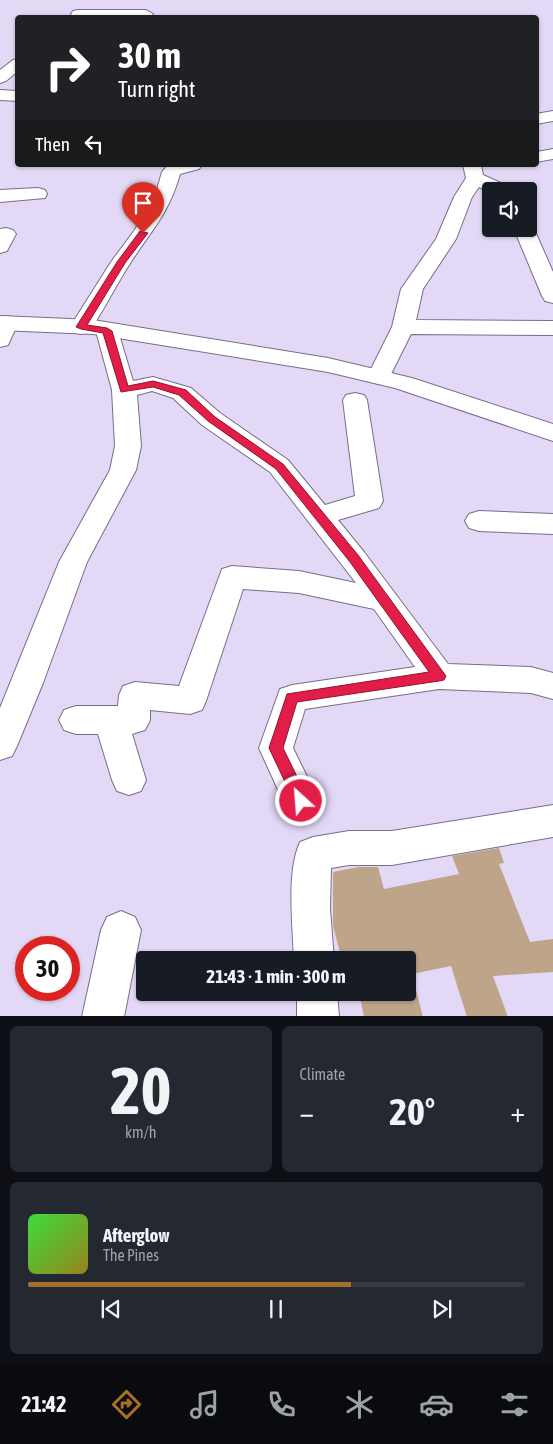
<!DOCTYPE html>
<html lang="en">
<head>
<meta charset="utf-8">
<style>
  body { margin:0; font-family:"Asap Condensed",sans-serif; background:#242831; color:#f1f3f6; height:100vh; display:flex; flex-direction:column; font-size:19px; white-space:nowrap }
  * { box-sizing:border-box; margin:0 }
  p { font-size:16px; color:#9ea1a6 }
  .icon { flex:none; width:28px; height:28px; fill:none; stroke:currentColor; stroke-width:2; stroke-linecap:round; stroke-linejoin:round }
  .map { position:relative; height:1016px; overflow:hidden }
  .sheet { display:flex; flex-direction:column; gap:10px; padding:10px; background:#0d0f14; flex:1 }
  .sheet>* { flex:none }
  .hud { position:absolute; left:15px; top:15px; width:524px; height:152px; border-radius:5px; box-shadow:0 1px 4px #0004; background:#202124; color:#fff; overflow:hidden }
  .controls { position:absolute; left:482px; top:182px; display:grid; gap:10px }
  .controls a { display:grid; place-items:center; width:55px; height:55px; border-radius:5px; background:#171b24; box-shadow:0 1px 4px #0004; font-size:25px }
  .speed { position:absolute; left:15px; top:936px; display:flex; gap:10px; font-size:25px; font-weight:700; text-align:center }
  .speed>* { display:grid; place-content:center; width:65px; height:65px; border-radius:50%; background:#171b24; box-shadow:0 1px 4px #0004; line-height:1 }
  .speed .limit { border:8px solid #d22; background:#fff; color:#111 }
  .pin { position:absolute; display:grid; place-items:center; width:42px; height:42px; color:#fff; margin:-51px -21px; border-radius:50% 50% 50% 0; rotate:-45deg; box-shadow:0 0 5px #0007 }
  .pin .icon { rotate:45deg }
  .me { position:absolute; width:55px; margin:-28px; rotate:334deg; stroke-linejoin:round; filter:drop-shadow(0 0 4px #0008) }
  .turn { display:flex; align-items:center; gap:18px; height:105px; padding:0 20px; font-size:22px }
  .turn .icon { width:65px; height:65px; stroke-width:2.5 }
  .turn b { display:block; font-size:35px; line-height:42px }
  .then { display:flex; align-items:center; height:48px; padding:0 20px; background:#0003; gap:10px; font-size:19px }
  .big { font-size:38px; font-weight:700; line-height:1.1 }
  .sheet .card { flex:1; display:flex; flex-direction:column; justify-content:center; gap:8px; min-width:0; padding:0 18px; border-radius:8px; background:#242831 }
  .sheet .dial { align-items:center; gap:0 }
  .dial b { font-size:65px; line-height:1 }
  .song { display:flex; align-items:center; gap:15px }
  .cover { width:60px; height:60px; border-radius:8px; background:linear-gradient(135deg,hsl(120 70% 55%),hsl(50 70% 35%)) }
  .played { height:5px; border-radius:2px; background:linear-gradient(90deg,#a6702b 65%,#363941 65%) }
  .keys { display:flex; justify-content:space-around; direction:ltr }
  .heat { display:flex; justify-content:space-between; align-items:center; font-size:28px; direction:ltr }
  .sheet .tiles { flex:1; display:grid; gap:10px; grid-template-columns:1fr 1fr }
  .card:last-child { grid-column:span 2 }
  .trip { position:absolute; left:136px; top:951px; width:280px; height:50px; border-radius:5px; background:#171b24; box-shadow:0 1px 4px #0004; font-weight:700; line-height:50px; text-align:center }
  .menu { display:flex; height:80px; justify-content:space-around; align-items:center; background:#090b0e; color:#9ea1a6 }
  .menu .icon { width:35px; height:35px }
  .menu .current { color:#a6702b }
  .menu b { font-size:22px; color:#f1f3f6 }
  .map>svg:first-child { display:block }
</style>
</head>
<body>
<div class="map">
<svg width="553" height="1017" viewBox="0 0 553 1017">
  <rect width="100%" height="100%" fill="#e3d9f6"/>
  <polygon fill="#bea58a" points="499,848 504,863 499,864 530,942 553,939 553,972 493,976 508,1017 467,1017 451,966 412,974 423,1017 364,1017 359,992 408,992 408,960 342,960 333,926 333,872 358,867 378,867 384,889 459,874 452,856"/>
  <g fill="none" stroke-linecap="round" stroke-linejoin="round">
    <g stroke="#766e87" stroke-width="2">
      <g id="street">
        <polygon points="78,10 146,10 153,14 149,18 73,17 71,14 73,11"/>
        <polygon points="18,59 18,71 6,81 0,83 0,70 13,60"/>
        <polygon points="0,90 18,91 18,101 0,100"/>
        <polygon points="553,111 553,121 536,124 536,114"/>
        <polygon points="553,149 553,159 536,162 536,152"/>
        <path d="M168,165H202L199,169L180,174C169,214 150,232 129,265C115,287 104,310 89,332L81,334L73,332L70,327L111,262L134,231L155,196L162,172Z"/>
        <polygon points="463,165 481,165 483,175 510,187 512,191 491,193 479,187 472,197 456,239 423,289 416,320 553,321 553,335 411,334 387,382 379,384 371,382 367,377 392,327 401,289 436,239 454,197 466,178"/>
        <polygon points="38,188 45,190 47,194 45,198 0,202 0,190"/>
        <polygon points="529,224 534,229 553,272 553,303 545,301 542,296 514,229 529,229"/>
        <polygon points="6,228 13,230 16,234 7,251 0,253 0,229"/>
        <polygon points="7,316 15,318 18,323 8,345 0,347 0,318"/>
        <polygon points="107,324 115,326 118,331 133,381 153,377 191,388 220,413 288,460 325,505 355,496 343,400 346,395 355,393 364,395 367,400 383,501 379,508 338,520 364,552 448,664 531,667 553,673 553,699 531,693 439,689 305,709 293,748 319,801 314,812 301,817 288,812 259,748 280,689 292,685 415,667 374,609 299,593 243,589 206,701 202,710 190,714 150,710 150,720 145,730 132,734 146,780 141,791 129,795 117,791 112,780 98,734 76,734 64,730 59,720 64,710 76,706 118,706 119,695 123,686 135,682 179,686 222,569 232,566 299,571 356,583 270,472 202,425 173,398 152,391 137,395 141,446 136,470 87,562 43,683 17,746 12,756 0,760 0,708 59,562 110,470 115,446 112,390 96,331 99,326"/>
        <polygon points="479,511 553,514 553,534 479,531 469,528 465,521 469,514"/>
        <path d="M553,805V837L392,865H349L331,868L330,909L334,960H294C293,927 286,872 300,842L313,837L349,831H392Z"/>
        <polygon points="121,911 135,917 141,930 124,1017 82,1017 101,930 107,917"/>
        <polygon points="297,992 337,992 339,1017 297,1017"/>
      </g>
    </g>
    <g stroke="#766e87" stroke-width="2">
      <polygon id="secondary" points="0,316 93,320 328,358 412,378 553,424 553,441 395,388 328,372 93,334 0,330"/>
    </g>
    <use href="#street" fill="#fff" fill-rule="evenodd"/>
    <use href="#secondary" fill="#fff" fill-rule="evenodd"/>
  </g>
  <polygon fill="#e11d48" stroke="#92132f" points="140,231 148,233 125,263 87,325 107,328 112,331 128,386 153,381 186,390 215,417 283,464 358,555 446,676 444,680 439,681 297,702 283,748 309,801 306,805 301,807 296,805 269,748 287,694 429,672 350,562 276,469 208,421 179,395 153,387 121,392 103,333 81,329 76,327 117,262"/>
</svg>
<div class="controls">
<a><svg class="icon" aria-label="sound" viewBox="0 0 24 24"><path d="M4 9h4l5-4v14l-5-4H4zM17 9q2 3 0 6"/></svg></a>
</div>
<div class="speed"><div class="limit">30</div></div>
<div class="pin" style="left:143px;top:233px;background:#d93025"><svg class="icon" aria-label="arrive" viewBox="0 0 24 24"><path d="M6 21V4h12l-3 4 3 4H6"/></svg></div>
<svg class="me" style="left:301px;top:801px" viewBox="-20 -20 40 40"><circle r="17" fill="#e11d48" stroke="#fff" stroke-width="3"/><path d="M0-11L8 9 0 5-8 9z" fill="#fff"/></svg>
<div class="trip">21:43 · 1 min · 300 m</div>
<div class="hud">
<div class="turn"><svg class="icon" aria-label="right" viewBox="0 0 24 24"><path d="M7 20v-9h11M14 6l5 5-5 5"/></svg><div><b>30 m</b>Turn right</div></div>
<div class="then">Then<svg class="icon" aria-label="left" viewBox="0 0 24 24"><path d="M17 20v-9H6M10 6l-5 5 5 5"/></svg></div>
</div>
</div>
<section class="sheet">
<div class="tiles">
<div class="card dial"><b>20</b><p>km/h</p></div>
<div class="card"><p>Climate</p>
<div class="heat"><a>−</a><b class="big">20°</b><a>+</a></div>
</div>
<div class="card">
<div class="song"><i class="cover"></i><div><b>Afterglow</b><p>The Pines</p></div></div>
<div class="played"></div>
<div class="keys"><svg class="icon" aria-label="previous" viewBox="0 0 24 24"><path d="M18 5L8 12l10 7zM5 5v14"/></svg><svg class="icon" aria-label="pause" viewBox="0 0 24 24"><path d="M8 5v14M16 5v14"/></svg><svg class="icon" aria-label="next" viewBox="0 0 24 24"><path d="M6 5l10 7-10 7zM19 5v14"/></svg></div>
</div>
</div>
</section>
<nav class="menu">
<b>21:42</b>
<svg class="icon current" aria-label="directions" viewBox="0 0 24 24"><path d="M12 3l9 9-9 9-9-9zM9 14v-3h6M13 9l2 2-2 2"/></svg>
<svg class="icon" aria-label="music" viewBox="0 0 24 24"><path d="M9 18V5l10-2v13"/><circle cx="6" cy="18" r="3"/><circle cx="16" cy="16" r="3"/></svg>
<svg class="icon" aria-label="phone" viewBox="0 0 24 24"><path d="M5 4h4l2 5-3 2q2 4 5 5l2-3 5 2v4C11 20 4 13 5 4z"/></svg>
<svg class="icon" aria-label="climate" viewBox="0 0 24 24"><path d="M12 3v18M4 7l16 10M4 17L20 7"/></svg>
<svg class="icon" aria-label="car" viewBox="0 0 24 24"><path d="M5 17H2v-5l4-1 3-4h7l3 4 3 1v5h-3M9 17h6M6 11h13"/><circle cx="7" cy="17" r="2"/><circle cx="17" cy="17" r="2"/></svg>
<svg class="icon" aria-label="filters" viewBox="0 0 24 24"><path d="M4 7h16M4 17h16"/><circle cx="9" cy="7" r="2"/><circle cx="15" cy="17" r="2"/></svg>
</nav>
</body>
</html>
